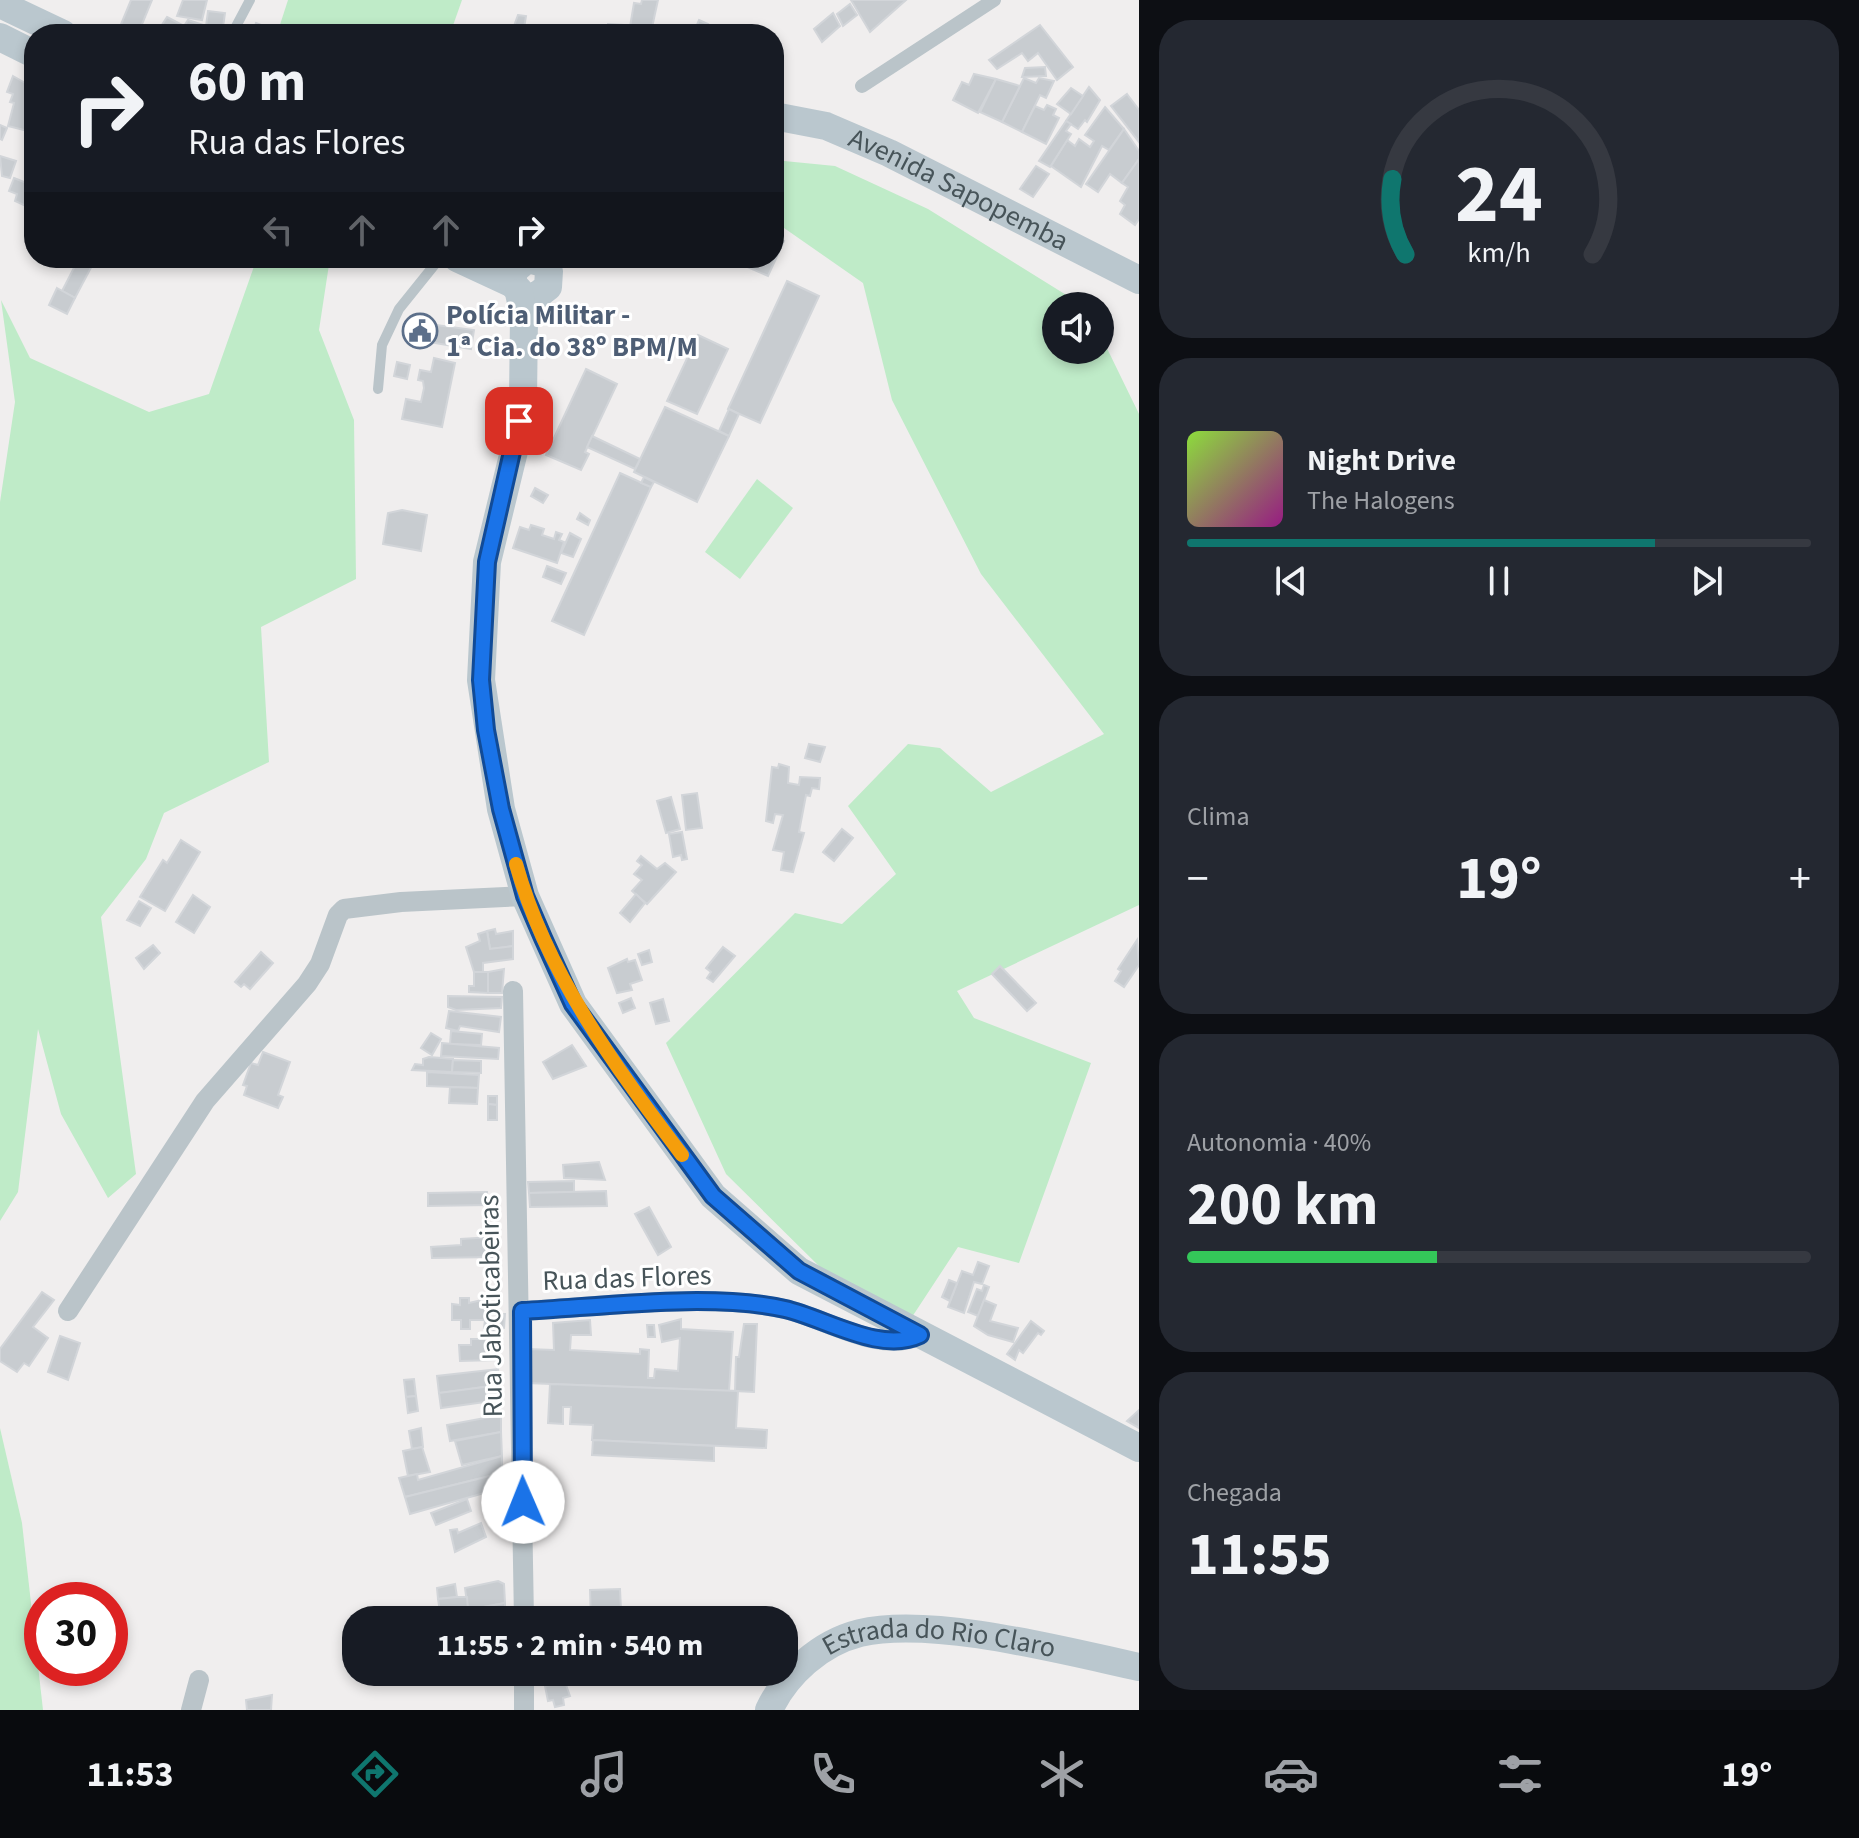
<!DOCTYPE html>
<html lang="pt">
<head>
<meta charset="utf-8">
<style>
  body { margin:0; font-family:"Source Sans 3",sans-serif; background:#242831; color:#f1f3f6; height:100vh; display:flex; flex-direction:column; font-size:30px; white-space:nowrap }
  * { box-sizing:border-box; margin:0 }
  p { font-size:26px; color:#9ea1a6 }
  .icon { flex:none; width:44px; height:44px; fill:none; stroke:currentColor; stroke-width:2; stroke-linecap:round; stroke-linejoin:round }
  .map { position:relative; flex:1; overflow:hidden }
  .details { display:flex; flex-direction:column; gap:20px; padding:20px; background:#0d0f14; width:720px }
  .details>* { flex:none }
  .hud { position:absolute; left:24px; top:24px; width:760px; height:244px; border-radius:32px; box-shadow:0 4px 12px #0003; background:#171b24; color:#f1f3f6; overflow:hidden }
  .fabs { position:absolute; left:1042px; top:292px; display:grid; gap:16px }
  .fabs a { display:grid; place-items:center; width:72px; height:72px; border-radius:50%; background:#171b24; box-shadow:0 4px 12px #0003; font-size:40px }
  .speed { position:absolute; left:24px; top:1582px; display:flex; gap:16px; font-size:40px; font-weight:700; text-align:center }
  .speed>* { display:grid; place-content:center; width:104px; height:104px; border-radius:50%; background:#171b24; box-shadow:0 4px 12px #0003; line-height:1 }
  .speed .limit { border:12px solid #d22; background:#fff; color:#111 }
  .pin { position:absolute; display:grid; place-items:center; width:68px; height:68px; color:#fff; margin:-34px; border-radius:16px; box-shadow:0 4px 12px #0006 }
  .me { position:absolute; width:88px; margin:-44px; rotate:359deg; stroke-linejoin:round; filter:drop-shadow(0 0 6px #0008) }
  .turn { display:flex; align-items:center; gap:28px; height:168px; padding:0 32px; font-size:36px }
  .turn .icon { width:104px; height:104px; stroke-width:2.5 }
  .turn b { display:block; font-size:56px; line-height:68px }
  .lanes { display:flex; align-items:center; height:76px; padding:0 32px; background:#0003; justify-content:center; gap:40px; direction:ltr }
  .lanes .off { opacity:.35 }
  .big { font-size:60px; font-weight:700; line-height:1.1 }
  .details .tile { flex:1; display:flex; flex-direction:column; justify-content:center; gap:12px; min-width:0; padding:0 28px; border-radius:32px; background:#242831 }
  .details .dial { align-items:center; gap:0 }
  .dial svg { height:208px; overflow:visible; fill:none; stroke:#363941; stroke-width:7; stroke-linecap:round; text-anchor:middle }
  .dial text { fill:#f1f3f6; stroke:none }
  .song { display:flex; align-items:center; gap:24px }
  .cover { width:96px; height:96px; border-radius:12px; background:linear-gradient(135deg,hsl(90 70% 55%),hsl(310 70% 35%)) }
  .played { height:8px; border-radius:4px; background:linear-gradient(90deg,#0f766e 75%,#363941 75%) }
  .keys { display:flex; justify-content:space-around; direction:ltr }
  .heat { display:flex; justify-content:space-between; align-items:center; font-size:44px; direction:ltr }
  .charge { height:12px; border-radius:6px; background:linear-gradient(90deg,#34c759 40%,#363941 0) }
  .trip { position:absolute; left:342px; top:1606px; width:456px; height:80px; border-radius:32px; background:#171b24; box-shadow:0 4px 12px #0003; font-weight:700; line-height:80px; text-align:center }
  .dock { display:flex; height:128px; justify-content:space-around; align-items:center; background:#090b0e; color:#9ea1a6 }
  .dock .icon { width:56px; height:56px }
  .dock .on { color:#0f766e }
  .dock b { font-size:36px; color:#f1f3f6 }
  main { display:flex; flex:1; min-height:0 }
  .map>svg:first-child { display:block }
</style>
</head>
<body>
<main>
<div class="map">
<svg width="1139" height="1710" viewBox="0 0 1139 1710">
  <rect width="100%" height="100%" fill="#f0eeee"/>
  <g fill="#bfebc8">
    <polygon points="288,0 462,0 450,34 277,34"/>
    <polygon points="774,160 835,166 928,209 1084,306 1056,306 1056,350 1100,350 1100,334 1139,414 1139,905 957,991 974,1018 1091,1063 1019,1263 958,1247 912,1317 824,1271 726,1174 666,1043 795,913 842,924 896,874 848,806 908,744 940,748 991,792 1104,734 981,574 892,400 863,283 774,221"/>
    <polygon points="257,258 330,258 319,330 354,420 356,579 261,627 269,762 164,813 146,859 101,917 136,1174 108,1198 61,1114 38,1029 18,1192 0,1221 0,502 15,402 1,300 30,358 149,412 209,394"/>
    <polygon points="757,479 793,508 740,579 705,552"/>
    <polygon points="0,1428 22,1523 43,1710 0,1710"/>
  </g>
  <g fill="#c8ccd0" stroke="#d2d5d9" stroke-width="2">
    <polygon points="131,0 152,0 138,34 117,34"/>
    <polygon points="183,0 207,0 202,20 177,16"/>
    <polygon points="642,0 658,0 651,32 630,27 634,3 641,4"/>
    <polygon points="851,0 906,0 870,32"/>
    <polygon points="850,4 857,15 843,26 837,14"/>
    <polygon points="208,11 225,13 222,34 205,34"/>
    <polygon points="833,13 840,26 822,42 814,29"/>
    <polygon points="518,15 526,16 523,34 511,34"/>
    <polygon points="167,17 184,26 188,20 206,26 205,34 156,34"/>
    <polygon points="699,20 708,24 704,34 693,34"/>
    <polygon points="256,23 269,28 267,34 252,34"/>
    <polygon points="608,24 623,25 622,34 607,34"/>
    <polygon points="1040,25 1073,67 1057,80 1038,53 1028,61 1022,53 997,69 989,60"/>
    <polygon points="1045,67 1046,76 1022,77 1025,68"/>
    <polygon points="974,74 996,79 978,113 953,100 962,82 969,85"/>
    <polygon points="13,76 34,88 34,112 28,131 8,126 14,103 10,102 13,94 7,92"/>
    <polygon points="1024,78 1036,83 1039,78 1054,81 1046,98 1040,95 1022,132 1002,122"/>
    <polygon points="996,79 1020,86 1002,122 980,112"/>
    <polygon points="1089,87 1100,100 1087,122 1085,120 1078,129 1066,121"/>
    <polygon points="1071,88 1083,96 1071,114 1057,104"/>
    <polygon points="1127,94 1139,110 1139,142 1111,106"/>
    <polygon points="1047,105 1056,109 1053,115 1059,118 1046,144 1022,132 1035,106 1044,110"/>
    <polygon points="1105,107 1124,129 1109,150 1102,146 1081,187 1051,166 1067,140 1075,146 1079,139 1090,147 1094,141 1085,135"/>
    <polygon points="34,116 34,167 27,164 34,145 27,143"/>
    <polygon points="1066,121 1071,124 1066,131 1071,134 1050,167 1039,161"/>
    <polygon points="0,125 7,128 2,140 0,139"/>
    <polygon points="1124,129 1139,151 1139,159 1122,183 1110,174 1098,192 1086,184"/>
    <polygon points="0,156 16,161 10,178 2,176"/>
    <polygon points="1139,159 1139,219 1135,225 1120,214 1125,205 1120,201 1128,187 1122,183"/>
    <polygon points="1036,166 1049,174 1033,197 1020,189"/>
    <polygon points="14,178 34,186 34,199 28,207 15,201 17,194 9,191"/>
    <polygon points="774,236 784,241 768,276 738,263 740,258 774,258"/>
    <polygon points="79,258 96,258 75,298 62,291"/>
    <polygon points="787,281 819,296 760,423 728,409"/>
    <polygon points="57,288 75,298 67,314 49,305"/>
    <polygon points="414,322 474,330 471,349 411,339"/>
    <polygon points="698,335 728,349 697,414 667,401"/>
    <polygon points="434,358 455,363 442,427 402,419 406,399 421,402 424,388 423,381 418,380 420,370 431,372"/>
    <polygon points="397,362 410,365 407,379 394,376"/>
    <polygon points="586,369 617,384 585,452 589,454 581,470 546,455"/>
    <polygon points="665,407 729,436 697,502 634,472"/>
    <polygon points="729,409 739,414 729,436 719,431"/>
    <polygon points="592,436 640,459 635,469 587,447"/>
    <polygon points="620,473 651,487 584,635 552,621"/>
    <polygon points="644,477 654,482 651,487 641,483"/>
    <polygon points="535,488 548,495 543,503 531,496"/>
    <polygon points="402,510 427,515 421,551 383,544 388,513"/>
    <polygon points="580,513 590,520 588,525 577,519"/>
    <polygon points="531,525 544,529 542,535 554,539 556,532 562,534 559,540 564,542 557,563 513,548 520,527 529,530"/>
    <polygon points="570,533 581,539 573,557 561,553"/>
    <polygon points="547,566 566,573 561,584 543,577"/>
    <polygon points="809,744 825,747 820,762 805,758"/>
    <polygon points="779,764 789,767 788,783 799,785 800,777 820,778 819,789 812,788 810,796 806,795 799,832 804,833 793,872 781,870 784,852 773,850 783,815 775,814 773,823 766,821 772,767 778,768"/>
    <polygon points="697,793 702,828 686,830 682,795"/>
    <polygon points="671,797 680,829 666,833 657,801"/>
    <polygon points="842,829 853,838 834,861 823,852"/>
    <polygon points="682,832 687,859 682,860 681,855 673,857 669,834"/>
    <polygon points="181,840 200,852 165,911 140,897 163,860 167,863"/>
    <polygon points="641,856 657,869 665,863 676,872 647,904 632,891 642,880 634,874 642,865 637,861"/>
    <polygon points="636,894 645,903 630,922 620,913"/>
    <polygon points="193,895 210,907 194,933 176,922"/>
    <polygon points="139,901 151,908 140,926 127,920"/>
    <polygon points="495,929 496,934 513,931 513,946 490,949 487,931"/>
    <polygon points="487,931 490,949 513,946 513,959 483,963 483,972 474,972 466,947 480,941 478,934"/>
    <polygon points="1137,940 1139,965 1124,987 1115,981 1121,971 1118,969"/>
    <polygon points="153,945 160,953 144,969 136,958"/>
    <polygon points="723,947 735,956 713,982 707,978 711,972 706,968"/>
    <polygon points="649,950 652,962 642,965 638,954"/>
    <polygon points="261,952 273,963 250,989 244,984 241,987 235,982"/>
    <polygon points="627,959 628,962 635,960 642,980 630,984 632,990 617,993 608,968"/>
    <polygon points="1000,966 1036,1003 1027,1011 992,974"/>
    <polygon points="504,969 502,993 488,993 488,972"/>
    <polygon points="474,972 488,972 488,993 469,992 469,986 474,986"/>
    <polygon points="448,996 502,997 501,1008 456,1010 448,1007"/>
    <polygon points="631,998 635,1008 623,1013 619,1003"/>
    <polygon points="663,999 669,1021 656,1024 650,1003"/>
    <polygon points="449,1011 501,1017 499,1032 460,1026 458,1031 446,1028"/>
    <polygon points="451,1031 482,1034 481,1045 450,1044"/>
    <polygon points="431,1033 441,1039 432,1055 421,1048"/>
    <polygon points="442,1043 499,1048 498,1059 441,1056"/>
    <polygon points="572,1045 586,1066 553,1079 543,1062"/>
    <polygon points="263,1052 290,1062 278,1095 283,1097 278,1108 244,1095 247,1086 243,1085 251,1063 258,1065"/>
    <polygon points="429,1057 453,1059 452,1072 412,1070 415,1064 423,1065 423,1059"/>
    <polygon points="453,1060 481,1061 481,1073 452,1072"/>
    <polygon points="427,1072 479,1075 478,1088 427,1086"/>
    <polygon points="450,1087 478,1088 477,1104 449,1103"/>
    <polygon points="488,1096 497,1096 497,1105 488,1104"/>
    <polygon points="488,1104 497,1105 497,1120 488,1120"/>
    <polygon points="599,1162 605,1180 564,1178 563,1165"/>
    <polygon points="574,1181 574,1192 529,1193 528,1182"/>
    <polygon points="606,1191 607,1206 530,1207 529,1193"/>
    <polygon points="487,1192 488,1205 428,1206 428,1193"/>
    <polygon points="649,1207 671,1247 658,1255 635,1214"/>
    <polygon points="492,1237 492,1257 432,1258 431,1247 461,1245 461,1239"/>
    <polygon points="978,1262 989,1266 982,1284 974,1282 964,1313 948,1307 962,1271 973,1275"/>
    <polygon points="949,1280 957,1283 950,1301 942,1297"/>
    <polygon points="984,1285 989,1287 978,1316 968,1312 977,1289 982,1291"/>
    <polygon points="42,1292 54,1300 33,1327 48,1338 29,1366 24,1363 17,1372 0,1361 0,1349"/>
    <polygon points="460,1298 469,1298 469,1303 486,1299 485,1320 470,1320 470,1329 461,1329 461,1320 452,1320 452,1304 460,1305"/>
    <polygon points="984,1300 996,1305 990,1321 1018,1328 1013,1342 988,1335 974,1326"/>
    <polygon points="496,1314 505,1314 504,1328 492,1332 492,1328 484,1328 485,1320 496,1318"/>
    <polygon points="681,1319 681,1329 733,1332 729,1391 527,1383 528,1349 554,1350 553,1323 590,1320 591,1335 571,1335 570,1350 640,1354 640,1349 649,1350 648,1378 654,1378 655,1369 678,1371 680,1338 662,1342 659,1325"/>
    <polygon points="1031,1321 1044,1331 1041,1335 1038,1333 1023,1353 1019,1350 1015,1360 1007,1354"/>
    <polygon points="744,1324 757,1324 754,1392 735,1391 736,1357 739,1357"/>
    <polygon points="647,1325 654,1325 655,1337 648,1337"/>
    <polygon points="60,1336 80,1343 68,1380 48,1372"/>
    <polygon points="471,1339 486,1339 486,1347 495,1346 496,1360 460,1361 459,1345 471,1345"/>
    <polygon points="498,1369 499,1385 439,1393 437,1376"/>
    <polygon points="414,1379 416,1396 406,1397 404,1380"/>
    <polygon points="550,1384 738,1391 736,1428 767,1430 766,1448 592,1440 593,1425 570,1424 571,1407 563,1407 563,1424 548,1423"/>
    <polygon points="499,1385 500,1400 441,1408 439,1393"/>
    <polygon points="416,1396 418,1411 408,1413 406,1397"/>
    <polygon points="1139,1410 1139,1428 1127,1421"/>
    <polygon points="501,1415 501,1432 450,1441 447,1425"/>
    <polygon points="421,1428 423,1447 412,1449 409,1431"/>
    <polygon points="501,1432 502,1456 462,1465 455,1441"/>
    <polygon points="593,1440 714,1446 714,1461 592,1455"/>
    <polygon points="422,1447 430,1472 408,1476 403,1451"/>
    <polygon points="502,1456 502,1473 405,1497 399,1478 417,1474 418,1480"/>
    <polygon points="502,1473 502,1488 410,1514 405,1497"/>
    <polygon points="467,1499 471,1511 436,1525 431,1513"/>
    <polygon points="481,1523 486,1537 455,1552 450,1530 457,1529 458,1533"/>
    <polygon points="498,1581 504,1584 505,1603 468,1610 465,1588"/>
    <polygon points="455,1584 457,1597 438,1599 437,1588"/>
    <polygon points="620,1589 621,1610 610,1611 611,1620 591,1620 590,1590"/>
    <polygon points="457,1597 467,1597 468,1610 440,1612 438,1599"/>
    <polygon points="505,1603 505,1617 464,1620 462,1611"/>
    <polygon points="771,1612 785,1617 784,1620 763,1620 768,1619"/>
    <polygon points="456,1615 457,1620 430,1620 430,1619"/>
    <polygon points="538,1672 579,1672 579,1674 560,1676 561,1682 539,1684"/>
    <polygon points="565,1682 570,1696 563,1698 564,1705 555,1707 553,1700 548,1701 545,1686"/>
    <polygon points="272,1695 271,1710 247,1710 246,1700"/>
  </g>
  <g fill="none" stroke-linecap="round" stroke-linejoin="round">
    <g stroke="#bac4c9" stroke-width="10">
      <polyline points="232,34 250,0"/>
      <polyline points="378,389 382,345 399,309 440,258"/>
    </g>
    <polyline stroke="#bac4c9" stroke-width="14" points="862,86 994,0"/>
    <g stroke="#bac4c9" stroke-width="20">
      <polyline points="513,991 524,1620"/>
      <polyline points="68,1311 205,1101 307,984 320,964 338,915 344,909 401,902 525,896"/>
      <path d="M522,1311C602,1307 707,1292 785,1309C825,1318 880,1355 920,1335"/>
      <polyline points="191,1710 199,1680"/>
      <polyline points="524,1710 524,1672"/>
    </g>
    <g stroke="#bac7ce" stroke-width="28">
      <polyline points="0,4 63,34"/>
      <polyline points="0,37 34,54"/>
      <path id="s1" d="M774,116L826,126L889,153L1139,280"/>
      <polyline points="457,258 513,284"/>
      <polyline points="524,258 543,263 549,271 548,287 535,297 524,296 513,284 513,271 527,259"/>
      <polyline points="519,293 524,317 523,399 516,443 487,562 481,680 501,809 525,896 573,1004 713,1196 799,1271 1139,1448"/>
      <path id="s2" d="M769,1710C786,1674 820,1643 860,1633C932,1616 1065,1651 1139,1667"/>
    </g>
  </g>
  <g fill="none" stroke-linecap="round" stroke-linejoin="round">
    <g stroke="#114b97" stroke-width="20">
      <path id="route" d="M519,421L487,562L481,680L486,730L501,809L525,896L543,938L573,1004L713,1196L799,1271L920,1335C880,1354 825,1318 785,1309C710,1292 600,1307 522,1311L523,1502"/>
    </g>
    <use href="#route" stroke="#1a73e8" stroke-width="14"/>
    <path stroke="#f59e0b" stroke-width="14" d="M516,864C547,974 614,1065 682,1155"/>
  </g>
  <defs>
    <g id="civic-ring" transform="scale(1.8)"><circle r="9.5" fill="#fff" stroke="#5c6f8a" stroke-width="1.5"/><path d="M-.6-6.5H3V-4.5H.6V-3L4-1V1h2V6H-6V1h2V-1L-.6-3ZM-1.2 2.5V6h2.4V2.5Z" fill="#5c6f8a"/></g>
  </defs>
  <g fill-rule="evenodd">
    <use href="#civic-ring" x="420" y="331"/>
  </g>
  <g text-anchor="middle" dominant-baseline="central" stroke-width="6" stroke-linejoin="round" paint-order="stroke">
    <g font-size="28" fill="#475459" stroke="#fff">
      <text stroke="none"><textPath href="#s1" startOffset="200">Avenida Sapopemba</textPath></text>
      <text transform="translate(627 1278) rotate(-2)">Rua das Flores</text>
      <text transform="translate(491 1306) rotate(-91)">Rua Jaboticabeiras</text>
      <text stroke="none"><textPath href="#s2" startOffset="202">Estrada do Rio Claro</textPath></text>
    </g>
    <g font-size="28" font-weight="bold" fill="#4e5e75" stroke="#fff" text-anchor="start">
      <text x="446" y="315">Polícia Militar -<tspan x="446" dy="32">1ª Cia. do 38º BPM/M</tspan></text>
    </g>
  </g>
</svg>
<div class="fabs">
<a><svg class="icon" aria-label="sound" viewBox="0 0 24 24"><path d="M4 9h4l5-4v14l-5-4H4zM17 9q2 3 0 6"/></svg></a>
</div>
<div class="speed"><div class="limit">30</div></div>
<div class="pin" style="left:519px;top:421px;background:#d93025"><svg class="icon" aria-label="arrive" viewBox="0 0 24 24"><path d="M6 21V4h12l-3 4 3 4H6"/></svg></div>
<svg class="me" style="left:523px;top:1502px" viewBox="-20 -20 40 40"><circle r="19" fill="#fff"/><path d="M0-13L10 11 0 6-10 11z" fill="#1a73e8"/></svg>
<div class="trip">11:55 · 2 min · 540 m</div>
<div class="hud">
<div class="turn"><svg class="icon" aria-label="right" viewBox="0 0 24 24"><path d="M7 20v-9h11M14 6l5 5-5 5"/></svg><div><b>60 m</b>Rua das Flores</div></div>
<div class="lanes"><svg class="icon off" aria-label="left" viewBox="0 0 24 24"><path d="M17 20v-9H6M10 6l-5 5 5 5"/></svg><svg class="icon off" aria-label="ahead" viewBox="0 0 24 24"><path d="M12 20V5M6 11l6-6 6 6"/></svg><svg class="icon off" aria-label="ahead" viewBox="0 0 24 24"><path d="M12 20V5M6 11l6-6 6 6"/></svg><svg class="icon" aria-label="right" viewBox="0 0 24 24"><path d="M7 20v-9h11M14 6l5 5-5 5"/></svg></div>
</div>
</div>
<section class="details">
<div class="tile dial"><svg viewBox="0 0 100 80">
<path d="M14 69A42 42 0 1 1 86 69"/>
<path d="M14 69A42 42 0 0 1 9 40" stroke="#0f766e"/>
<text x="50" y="56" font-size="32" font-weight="700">24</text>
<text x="50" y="72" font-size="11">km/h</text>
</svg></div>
<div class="tile">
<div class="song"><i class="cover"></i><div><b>Night Drive</b><p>The Halogens</p></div></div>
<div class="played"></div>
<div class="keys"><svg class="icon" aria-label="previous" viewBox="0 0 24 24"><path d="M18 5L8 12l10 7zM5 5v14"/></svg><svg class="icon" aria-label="pause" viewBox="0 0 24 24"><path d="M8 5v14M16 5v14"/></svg><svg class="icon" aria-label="next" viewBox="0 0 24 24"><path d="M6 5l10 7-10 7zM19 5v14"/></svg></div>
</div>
<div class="tile"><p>Clima</p>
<div class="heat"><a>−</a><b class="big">19°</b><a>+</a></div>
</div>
<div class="tile"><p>Autonomia · 40%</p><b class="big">200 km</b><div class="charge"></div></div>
<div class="tile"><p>Chegada</p><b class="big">11:55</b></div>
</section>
</main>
<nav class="dock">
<b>11:53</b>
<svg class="icon on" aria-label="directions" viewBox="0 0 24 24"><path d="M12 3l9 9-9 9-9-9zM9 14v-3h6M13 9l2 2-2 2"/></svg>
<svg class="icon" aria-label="music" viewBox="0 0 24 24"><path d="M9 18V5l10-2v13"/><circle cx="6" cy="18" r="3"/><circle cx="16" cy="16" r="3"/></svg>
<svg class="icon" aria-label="phone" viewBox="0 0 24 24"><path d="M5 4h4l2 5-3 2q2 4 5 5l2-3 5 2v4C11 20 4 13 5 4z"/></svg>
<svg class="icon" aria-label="climate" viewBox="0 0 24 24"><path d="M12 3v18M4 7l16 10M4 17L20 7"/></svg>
<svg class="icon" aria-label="car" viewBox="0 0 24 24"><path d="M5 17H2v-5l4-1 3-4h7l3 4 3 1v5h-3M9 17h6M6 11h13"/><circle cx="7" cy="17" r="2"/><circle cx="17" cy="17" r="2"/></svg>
<svg class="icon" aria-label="filters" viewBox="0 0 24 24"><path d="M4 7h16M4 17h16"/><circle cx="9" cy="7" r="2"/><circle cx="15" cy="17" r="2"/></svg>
<b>19°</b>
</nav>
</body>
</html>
